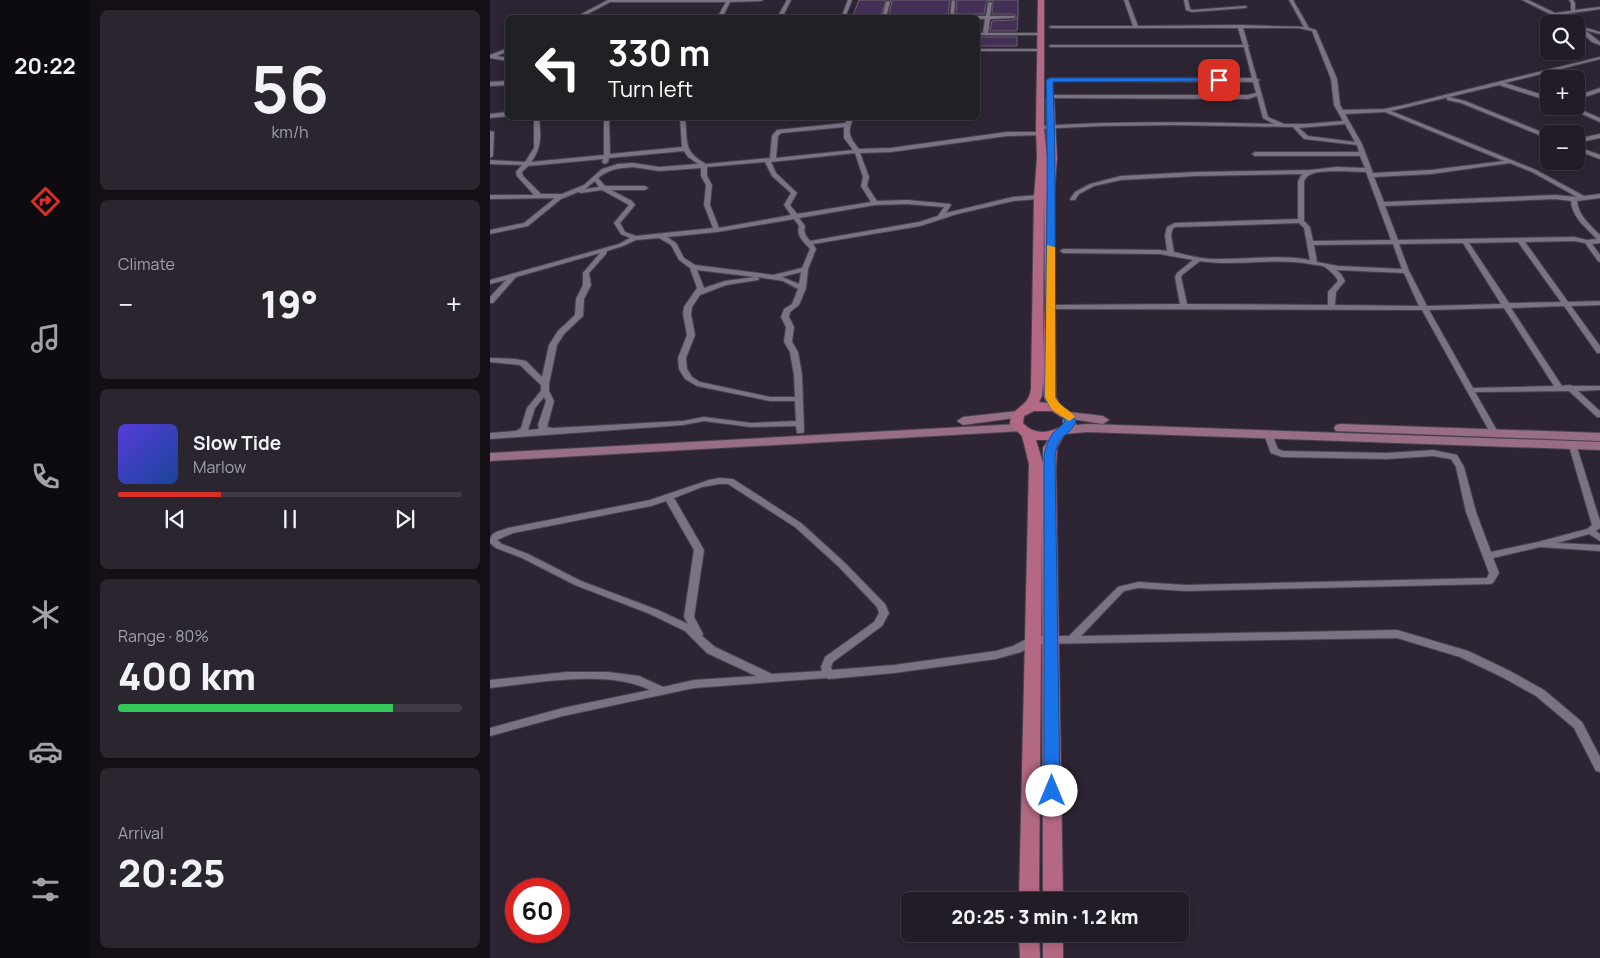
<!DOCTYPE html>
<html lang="en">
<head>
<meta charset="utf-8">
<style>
  body { margin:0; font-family:Manrope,sans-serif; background:#2a252f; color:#f1f3f6; height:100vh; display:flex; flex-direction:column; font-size:19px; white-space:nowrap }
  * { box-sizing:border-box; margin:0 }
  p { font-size:16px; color:#a2a1a7 }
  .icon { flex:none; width:28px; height:28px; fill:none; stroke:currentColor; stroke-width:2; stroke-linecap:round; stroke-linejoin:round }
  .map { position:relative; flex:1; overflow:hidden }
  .side { display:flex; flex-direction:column; gap:10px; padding:10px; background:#130f15; width:400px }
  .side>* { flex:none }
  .hud { position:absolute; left:15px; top:15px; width:475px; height:105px; border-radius:8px; box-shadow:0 2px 8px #0003,0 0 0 1px #3f3a44; background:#202124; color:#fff; overflow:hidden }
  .buttons { position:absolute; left:1050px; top:15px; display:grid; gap:10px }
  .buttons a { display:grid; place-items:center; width:45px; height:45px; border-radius:8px; background:#221c27; box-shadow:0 2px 8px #0003,0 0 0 1px #3f3a44; font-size:25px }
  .speed { position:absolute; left:15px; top:878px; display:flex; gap:10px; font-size:25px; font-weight:700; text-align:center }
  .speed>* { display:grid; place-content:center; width:65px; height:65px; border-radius:50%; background:#221c27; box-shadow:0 2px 8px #0003,0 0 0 1px #3f3a44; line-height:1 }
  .speed .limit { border:8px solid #d22; background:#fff; color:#111 }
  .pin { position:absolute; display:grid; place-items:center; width:42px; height:42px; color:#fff; margin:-21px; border-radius:10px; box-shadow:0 2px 8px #0006 }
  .me { position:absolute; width:55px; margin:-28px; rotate:0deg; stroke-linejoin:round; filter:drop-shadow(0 0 4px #0008) }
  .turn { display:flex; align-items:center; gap:18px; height:105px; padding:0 20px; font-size:22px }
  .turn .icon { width:65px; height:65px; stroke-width:2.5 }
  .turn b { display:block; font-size:35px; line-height:42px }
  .big { font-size:38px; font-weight:800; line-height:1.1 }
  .side .card { flex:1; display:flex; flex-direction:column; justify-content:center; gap:8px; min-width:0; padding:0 18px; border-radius:8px; background:#2a252f }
  .side .dial { align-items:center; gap:0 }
  .dial b { font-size:65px; line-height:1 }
  .song { display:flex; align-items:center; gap:15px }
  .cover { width:60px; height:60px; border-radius:8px; background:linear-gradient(135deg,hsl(250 70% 55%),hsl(220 70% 35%)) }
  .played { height:5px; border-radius:2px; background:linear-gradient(90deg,#d93025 30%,#3f3a44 30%) }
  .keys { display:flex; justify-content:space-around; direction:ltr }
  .heat { display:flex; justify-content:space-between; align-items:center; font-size:28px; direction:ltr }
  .charge { height:8px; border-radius:4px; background:linear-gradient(90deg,#34c759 80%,#3f3a44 0) }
  .trip { position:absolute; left:411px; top:892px; width:288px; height:50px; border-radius:8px; background:#221c27; box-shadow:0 2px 8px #0003,0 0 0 1px #3f3a44; font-weight:800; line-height:50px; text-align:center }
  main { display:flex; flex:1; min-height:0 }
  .dock { display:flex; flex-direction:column; width:90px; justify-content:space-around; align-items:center; background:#0e0b10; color:#a2a1a7 }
  .dock .icon { width:35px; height:35px }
  .dock .selected { color:#d93025 }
  .dock b { font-size:22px; color:#f1f3f6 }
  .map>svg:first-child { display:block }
</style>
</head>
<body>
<main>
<nav class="dock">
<b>20:22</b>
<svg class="icon selected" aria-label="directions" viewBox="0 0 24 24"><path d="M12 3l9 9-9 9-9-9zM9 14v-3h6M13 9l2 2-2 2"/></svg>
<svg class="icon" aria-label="music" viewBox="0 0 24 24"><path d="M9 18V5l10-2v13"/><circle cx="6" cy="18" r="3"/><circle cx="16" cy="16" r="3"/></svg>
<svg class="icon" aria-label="phone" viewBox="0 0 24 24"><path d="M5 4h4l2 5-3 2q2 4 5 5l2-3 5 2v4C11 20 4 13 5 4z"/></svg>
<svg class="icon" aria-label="climate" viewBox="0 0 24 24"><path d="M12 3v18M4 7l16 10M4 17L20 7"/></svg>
<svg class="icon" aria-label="car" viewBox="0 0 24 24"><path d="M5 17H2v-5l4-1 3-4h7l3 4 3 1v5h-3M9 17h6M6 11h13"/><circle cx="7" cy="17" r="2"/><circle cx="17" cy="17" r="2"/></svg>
<svg class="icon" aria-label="filters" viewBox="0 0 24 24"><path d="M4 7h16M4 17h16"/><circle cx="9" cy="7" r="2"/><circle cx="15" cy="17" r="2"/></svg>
</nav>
<section class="side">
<div class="card dial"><b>56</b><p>km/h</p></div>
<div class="card"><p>Climate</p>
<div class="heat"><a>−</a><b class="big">19°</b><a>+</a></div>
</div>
<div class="card">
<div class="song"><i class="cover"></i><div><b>Slow Tide</b><p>Marlow</p></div></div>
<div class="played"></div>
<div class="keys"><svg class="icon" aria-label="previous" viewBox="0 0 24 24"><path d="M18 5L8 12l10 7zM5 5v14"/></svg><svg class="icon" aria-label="pause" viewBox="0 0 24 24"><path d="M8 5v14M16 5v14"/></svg><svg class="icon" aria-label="next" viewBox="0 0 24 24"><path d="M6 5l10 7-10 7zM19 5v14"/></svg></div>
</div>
<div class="card"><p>Range · 80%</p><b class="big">400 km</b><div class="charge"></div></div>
<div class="card"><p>Arrival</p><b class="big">20:25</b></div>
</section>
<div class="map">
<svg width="1110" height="958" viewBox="0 0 1110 958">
  <rect width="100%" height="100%" fill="#2d2534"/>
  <g fill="#443057" stroke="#696172">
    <polygon points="369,0 396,0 390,18 362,18"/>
    <polygon points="400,0 460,0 458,14 398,18 402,2"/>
    <polygon points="467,0 528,0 528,16 527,31 500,31 502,21 524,20 528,18 524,14 502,14 503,1 499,0 496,3 494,14 466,14"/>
    <rect x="488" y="37" width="39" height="9"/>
  </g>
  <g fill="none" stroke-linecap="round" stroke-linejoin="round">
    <g stroke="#49434f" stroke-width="2">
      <g id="street">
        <polygon points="118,0 273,0 271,1 240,2 232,18 227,18 236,2 120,2 90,18 84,18"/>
        <polygon points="297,0 301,0 292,18 287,18"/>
        <polygon points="358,0 362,0 355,18 351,18"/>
        <polygon points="462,0 465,1 464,16 496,16 498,3 500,2 502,3 500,16 524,16 526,17 524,18 500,19 498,33 552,33 554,34 552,35 488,35 488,33 493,33 495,19 426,18 460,16"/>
        <path d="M634,0H638L648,26L750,25L814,27L799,0H803L819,28L826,30L847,79L850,105L853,110L894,109L914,105L1110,57V59L1015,83L1059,97V101L1009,85L901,111L1046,170L1094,196L1110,194V198L1087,201C1088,215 1100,225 1110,235V243L1102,244L1110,255V262L1108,261L1095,243L1084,241L1035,242L1078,302L1110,301V305L1081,306L1110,346V353H1107L1074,306L1021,308L1072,386L1079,385L1083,386H1110V390L1088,391L1110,411V417H1107L1079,391L985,392L1009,434L1008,436H1002L932,310L557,309L556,307L560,305L690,304L685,277L687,273L703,260L670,254L573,253L570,251L573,249L670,250L677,251L675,235L677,227L685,223L808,219V181L812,174L706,176L631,180L604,186L589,194L585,200H581L580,199L585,192L600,184L631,176L706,172L820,170L846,167L875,168L870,156H765L762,154L765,152H869L867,145L814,139L803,127L683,125L611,126L548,129L547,128L550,126C628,121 706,122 784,124L773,118L767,96L758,99L558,98V96L560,95H758L766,93L763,82L558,81L557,80L560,78H762L754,47H561L559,46L561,45H753L748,28H561L559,27L561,26H643ZM753,28H809L822,31L841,79L844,105L853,121L815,124H794L778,117L768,81L770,80L767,79L758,47L759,46L758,45ZM895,112L1014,161L941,170L883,173L872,144L855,114ZM855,124L865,142L818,136L809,128ZM1020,163L1042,172L1087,197L1065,195L894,202L884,177L941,174ZM846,171L876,172L901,240L823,241L820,227L814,221V181C819,170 835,172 846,171ZM1065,199L1081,201C1082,217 1096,228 1107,239L1097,240L1084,237L908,240L895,206ZM809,223L814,228L820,260C788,254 755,260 723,259C710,259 697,255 684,252L681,235L683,228L686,227ZM1028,242L1071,302L1019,303L979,243ZM973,243L1011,304L937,306L919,271L909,244ZM903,244L912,269L848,266L827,262L824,245ZM710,261C746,267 783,257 820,264C824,265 831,265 835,267C839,270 846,276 848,281L838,292V305L697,304L691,277L692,275ZM846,270L914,273L929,306L845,305L846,292L855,281L851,274ZM1014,308L1064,386L983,388L939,310Z"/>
        <polygon points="694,0 698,0 700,9 702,10 755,6 757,7 755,8 702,12 696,10"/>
        <polygon points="1032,0 1038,0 1065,13 1081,11 1081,3 1079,0 1083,0 1085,3 1085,10 1110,7 1110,9 1069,15 1086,24 1080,24"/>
        <polygon points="398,1 400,2 396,18 392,18 396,2"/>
        <polygon points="1086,25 1110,32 1110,34 1095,30 1110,42 1110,45 1102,42 1086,27"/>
        <polygon points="18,48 18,51 7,56 18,58 18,61 0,58 0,55"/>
        <polygon points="488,49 551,49 553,50 551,51 488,51"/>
        <polygon points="18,81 18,85 0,86 0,82"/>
        <polygon points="1110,88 1110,92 1086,100 1086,96"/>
        <polygon points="959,97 975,101 1059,135 1059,139 971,103 957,100 957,98"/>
        <polygon points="1074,106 1082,106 1110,118 1110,122"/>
        <polygon points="18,112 18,116 0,118 0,114"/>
        <path d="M44,118H49C51,135 52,148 41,162L114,155V118H119L120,154L192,147L190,118H195C198,140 192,151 216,164L280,158L282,136L287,130L355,123L359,118H364C356,132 360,138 369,149L401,148L517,132H551L553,133V135L517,136L401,152L370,153L379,177L377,186L387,201L417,200L460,204L461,205L456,213L523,197L549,195L552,197L549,199L523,201L467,214L430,226L323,244L326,249L318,269L316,288L309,305L300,312L299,317L304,327L302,342L308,352L312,375L314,431L313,433H307L306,426L261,427L214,421L193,425L0,439V433L26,431L31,428L37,408L51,391V385L30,365L0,362V358L25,359L36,361L52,377L59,345L68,331L85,315L86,299L93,285V273L110,253L26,277L3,303H0V297L16,280L0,284V280L129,244L140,238L131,234L124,223L139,205L112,190L91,193L88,192L71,199L38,226L0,234V230L34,223L65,198L0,199V195H44L27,176L26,172L32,165L0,164V160L35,162L44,148ZM354,127V138L363,150L286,158L288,136L291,133ZM194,151L198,157L208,164L169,167L143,163L128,164L112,169L94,185L72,194H51L33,176L32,172L38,166L113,159L112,162L115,164L118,162L119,158ZM365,153L373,177L371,186L381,202L307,214L300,205L307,193L286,173L281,162ZM275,162L282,176L301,193L294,205L301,215L229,228L220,205L222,185L217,176V167ZM143,167L169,171L211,168V176L216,185L214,205L223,228L146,236L135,232L130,223L145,205L142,201L121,190H155L158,188L155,186H115L108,178C119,169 129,168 143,167ZM105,181L109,187L95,189ZM417,204L454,207L448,216L429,222L320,241C316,236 313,233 315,226L309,218L385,205ZM304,219L309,226C306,236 314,242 320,249L312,268L283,275L205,265L194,258L186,243L177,237L227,232ZM169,238L181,245L189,260L200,268L207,288L194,307L193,314L197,335L188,358L189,369L195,379L207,386L280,401H305L306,421L261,423L214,417L193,421L63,428L57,427L64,401L59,391V384L67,345L74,334L93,316L94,299L101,285L99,273L116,254L117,251L133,246L146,240ZM207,270L265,277L235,281L214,288ZM311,272L309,284L292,277ZM268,277L293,281L308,289L302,304L294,309L291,317L296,327L294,342L300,352L304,375L305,397H280L210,382L202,377L197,369L196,358L205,335L201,314L202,307L210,295L236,285L268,280L269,279ZM54,397L56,401L48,425L49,429L38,430L45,408Z"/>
        <polygon points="0,131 4,132 3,156 0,158"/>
        <polygon points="1110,134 1110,138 1086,143 1086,139"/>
        <polygon points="1086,146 1110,155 1110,159 1086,150"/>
        <path d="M778,431L782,434L788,449L793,451L897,453L943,450L967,455L974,467L986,512L1001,552L1048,542L1097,529L1102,525L1079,446L1083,443L1086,444L1110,521V528L1106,531L1110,534V541L1099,534L1067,543L1110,545V551L1050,547L1003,558L1009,573L1003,583L1000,584L696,591L648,588L634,591L591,636L907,630L978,651L1020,671L1054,690L1092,722L1110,757V772L1106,771L1084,728L1046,696L1012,677L970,657L907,638L544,644L531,652L506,659L404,673L339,679L336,678L204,688L73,716L0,736V728L73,708L160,690C117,669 46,683 0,688V680L77,672H118L149,676L173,687L204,680L266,676L217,653L195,631L160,614L85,585L32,558L6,548L0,543C0,531 8,532 18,528L160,500L219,480L229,478L243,479L311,523L354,562L395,604L399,613L392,626L343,662L341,667L342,670L404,665L506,651L523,646L542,636H579L628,587L648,582L696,585L997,578L999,573L976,512L966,467L961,459L943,456L897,459L792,457L781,453L780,451L774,434ZM229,484H238L305,527L348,566L387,607L389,613L384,622L335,657L331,667L332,671L282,674L225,647L212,636L213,634L204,617L214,550L184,498L212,487ZM176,501L204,550L194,617L198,624L168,610L91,581L38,554L12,544L7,540L23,533L161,506Z"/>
      </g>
    </g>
    <g stroke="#49434f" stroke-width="2">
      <g id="secondary">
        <polygon points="528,411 532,413 534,415 532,417 473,425 467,421 473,417"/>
        <polygon points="579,412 613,416 619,420 613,424 575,418 573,416 575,414"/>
        <polygon points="528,424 534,428 532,431 0,461 0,453"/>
        <polygon points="598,424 1110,442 1110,450 598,432 574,434 568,430 574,426"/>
        <polygon points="850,424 1110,433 1110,441 846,431 844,428 846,425"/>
      </g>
    </g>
    <g stroke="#49434f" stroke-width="2">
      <g id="primary">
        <path d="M548,0H554V128L557,158L554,197L553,357L555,301L554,197L557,158L556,99L560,96L564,99L567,158L564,197L566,397L570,405L585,416L586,426L574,435L567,448L566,469L573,901H553L552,516L549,901H529L539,464L532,436L520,424C521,405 538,410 541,389L544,197L547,158L546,128ZM553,382L554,397L557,403L549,402L552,396ZM544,411H562L573,418V425C560,434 543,435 533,423L534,416ZM546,440H558L553,448V463Z"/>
        <polygon points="529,934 549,934 550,958 530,958"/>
        <rect x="553" y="934" width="20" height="24"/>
      </g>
    </g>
    <use href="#street" fill="#7b7284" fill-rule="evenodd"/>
    <use href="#secondary" fill="#976e84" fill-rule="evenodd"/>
    <use href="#primary" fill="#b36983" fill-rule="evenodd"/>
  </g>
  <path fill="#1a73e8" stroke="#114b97" d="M729,78L732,80V81L563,82C567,187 564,292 565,397C570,407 580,410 586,421C581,436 567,433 565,457L570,791L567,795L562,797L557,795L554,791V457C555,448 558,440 563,433C567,428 572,427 575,421L571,414L561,409L555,397C555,291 559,186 556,80L560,78Z"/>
  <path fill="#f59e0b" d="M557,245L565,247V397C570,407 578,408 585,417L579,421L561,409L555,397Z"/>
</svg>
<div class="buttons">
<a><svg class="icon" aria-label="search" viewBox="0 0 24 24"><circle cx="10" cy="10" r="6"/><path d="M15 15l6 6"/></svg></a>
<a>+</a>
<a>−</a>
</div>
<div class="speed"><div class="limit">60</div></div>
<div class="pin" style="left:729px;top:80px;background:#d93025"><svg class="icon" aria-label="arrive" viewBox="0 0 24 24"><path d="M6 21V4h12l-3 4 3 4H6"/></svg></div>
<svg class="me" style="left:562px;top:791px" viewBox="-20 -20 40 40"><circle r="19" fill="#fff"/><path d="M0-13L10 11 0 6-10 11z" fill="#1a73e8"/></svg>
<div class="trip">20:25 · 3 min · 1.2 km</div>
<div class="hud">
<div class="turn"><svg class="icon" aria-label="left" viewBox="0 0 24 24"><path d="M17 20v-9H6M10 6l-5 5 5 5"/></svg><div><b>330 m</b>Turn left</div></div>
</div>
</div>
</main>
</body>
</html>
